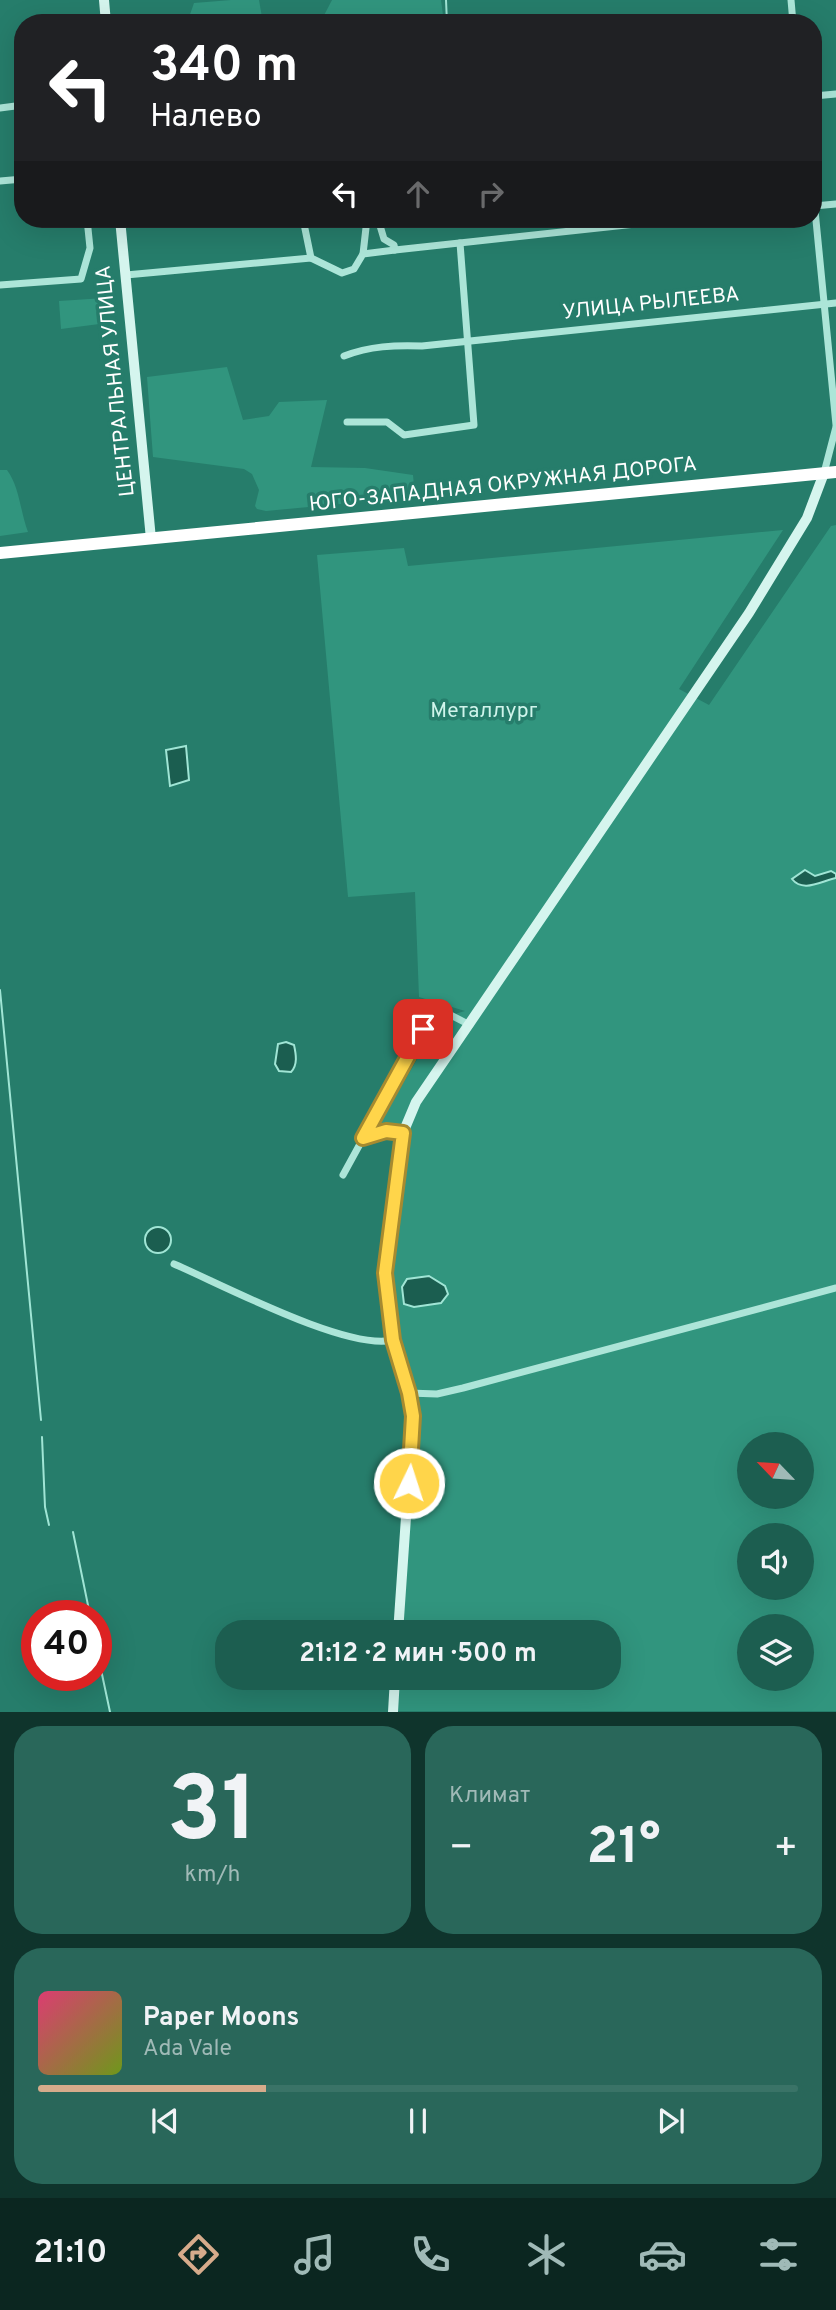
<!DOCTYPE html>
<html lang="ru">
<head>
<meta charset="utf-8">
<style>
  body { margin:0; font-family:Overpass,sans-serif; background:#29675a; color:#f1f3f6; height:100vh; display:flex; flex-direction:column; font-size:26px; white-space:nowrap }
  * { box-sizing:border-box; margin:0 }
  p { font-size:23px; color:#a0bab7 }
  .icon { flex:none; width:38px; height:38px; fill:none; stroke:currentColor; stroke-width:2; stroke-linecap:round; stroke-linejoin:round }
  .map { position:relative; height:1712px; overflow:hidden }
  .side { display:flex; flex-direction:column; gap:14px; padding:14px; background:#0f342c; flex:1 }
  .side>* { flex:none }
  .top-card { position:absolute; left:14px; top:14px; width:808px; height:214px; border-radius:28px; box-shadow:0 7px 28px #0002; background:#202124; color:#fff; overflow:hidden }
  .needle { width:46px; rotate:295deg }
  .fabs { position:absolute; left:737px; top:1432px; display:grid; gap:14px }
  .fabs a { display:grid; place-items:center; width:77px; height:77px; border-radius:50%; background:#1c5e50; box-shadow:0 7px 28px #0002; font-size:35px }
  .speed { position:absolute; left:21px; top:1600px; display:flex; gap:14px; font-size:35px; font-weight:700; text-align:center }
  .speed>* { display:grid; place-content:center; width:91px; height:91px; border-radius:50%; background:#1c5e50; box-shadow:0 7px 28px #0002; line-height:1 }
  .speed .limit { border:10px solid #d22; background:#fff; color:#111 }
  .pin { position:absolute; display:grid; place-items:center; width:60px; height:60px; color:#fff; margin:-30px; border-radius:14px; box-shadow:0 4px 10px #0006 }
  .me { position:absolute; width:77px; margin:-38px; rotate:4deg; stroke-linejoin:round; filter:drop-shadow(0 0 5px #0008) }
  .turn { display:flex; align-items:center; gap:24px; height:147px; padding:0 21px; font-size:32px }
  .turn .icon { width:91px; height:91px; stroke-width:2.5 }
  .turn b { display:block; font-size:49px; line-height:60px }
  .lanes { display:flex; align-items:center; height:66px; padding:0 21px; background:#0003; justify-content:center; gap:35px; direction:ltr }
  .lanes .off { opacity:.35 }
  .big { font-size:52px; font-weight:700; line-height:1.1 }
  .side .widget { flex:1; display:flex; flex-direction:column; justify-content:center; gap:10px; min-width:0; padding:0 24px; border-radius:28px; background:#29675a }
  .side .dial { align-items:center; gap:0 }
  .dial b { font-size:91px; line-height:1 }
  .song { display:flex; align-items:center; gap:21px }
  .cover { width:84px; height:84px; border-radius:10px; background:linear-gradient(135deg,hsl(340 70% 55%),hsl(80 70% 35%)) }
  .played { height:7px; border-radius:4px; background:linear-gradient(90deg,#d6ab8b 30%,#3a7367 30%) }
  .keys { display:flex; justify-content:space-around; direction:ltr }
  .heat { display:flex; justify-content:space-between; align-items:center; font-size:38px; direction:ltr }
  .side .tiles { flex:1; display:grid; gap:14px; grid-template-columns:1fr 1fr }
  .widget:last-child { grid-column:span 2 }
  .trip { position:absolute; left:215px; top:1620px; width:406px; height:70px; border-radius:28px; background:#1c5e50; box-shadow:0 7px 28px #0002; font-weight:700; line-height:70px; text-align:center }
  .dock { display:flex; height:112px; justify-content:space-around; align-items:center; background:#0b2620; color:#a0bab7 }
  .dock .icon { width:49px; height:49px }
  .dock .active { color:#d6ab8b }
  .dock b { font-size:32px; color:#f1f3f6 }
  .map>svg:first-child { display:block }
</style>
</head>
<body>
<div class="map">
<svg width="836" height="1712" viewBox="0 0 836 1712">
  <rect width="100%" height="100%" fill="#267d6b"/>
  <g fill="#31957e" fill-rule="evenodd">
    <polygon points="231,0 259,0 263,23 187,23 194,3"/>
    <polygon points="332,0 441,0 444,23 320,23"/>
    <polygon points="105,298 107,323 61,329 59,301"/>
    <polygon points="227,367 243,420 269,416 279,402 327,400 311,467 365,468 413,475 415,497 266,511 257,509 255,506 259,490 252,474 244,469 153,457 147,377"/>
    <path d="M0,470H7C20,488 20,511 28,532L0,536Z"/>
    <path d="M836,525V1711H393L395,1678H609V1633H398L413,1434L386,1299L403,1133L386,1131L372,1137L441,1018L465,1011L419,997L415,892L348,897L317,555L404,548L408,566L783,530L679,689L709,705L831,526ZM749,1444H802V1496H749ZM749,1535H802V1587H749ZM749,1626H802V1678H749Z"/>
  </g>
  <g fill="#1b5e50" stroke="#a0e5d5" stroke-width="2">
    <polygon points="186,746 189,780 170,786 166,750"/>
    <path d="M805,870L815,876L831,871L836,874V878C821,881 803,893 792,879Z"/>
    <path d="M286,1042L294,1045C296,1054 298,1065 291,1072L279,1071L275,1064L278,1044Z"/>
    <circle cx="158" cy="1240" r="13"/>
    <polygon points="429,1276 445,1286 448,1294 441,1303 414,1307 404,1304 402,1287 407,1279"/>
  </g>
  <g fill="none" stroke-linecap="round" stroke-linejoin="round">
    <g stroke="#a0e5d5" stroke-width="2">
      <polyline points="446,0 447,23"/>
      <polyline points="0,990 41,1420"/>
      <polyline points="42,1437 45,1507 49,1525"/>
      <polyline points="73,1532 90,1615"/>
      <polyline points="96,1646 110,1712"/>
    </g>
    <g stroke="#ace5d8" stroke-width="7">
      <polyline points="791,0 793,23"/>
      <polyline points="814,96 836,94"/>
      <polyline points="0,108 23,105"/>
      <polyline points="0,181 23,179"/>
      <polyline points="814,200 836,425"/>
      <polyline points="814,206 836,204"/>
      <polyline points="303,219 311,258 342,273 354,269 363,254 395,250"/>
      <polyline points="378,219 384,239 394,245 395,250 682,219"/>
      <polyline points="363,254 367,219"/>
      <polyline points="126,275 311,258"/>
      <polyline points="0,285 81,279 90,248 87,219"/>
      <path d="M344,356C370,346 395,345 422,346L836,303"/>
      <polyline points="347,422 387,422 404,435 474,425 460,243"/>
      <polyline points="824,473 836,427"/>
      <polyline points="363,1138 386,1131 403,1133"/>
      <polyline points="343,1175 435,1007 470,1025"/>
      <path d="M174,1264C221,1284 347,1351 393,1340"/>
      <polyline points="409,1393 437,1394 463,1388 836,1288"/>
    </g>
    <g stroke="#d5f5ee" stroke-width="10">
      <polyline points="104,0 106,23"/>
      <polyline points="120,219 151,539"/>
      <polyline points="398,1633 413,1416 409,1393 393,1340 385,1273 403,1133 416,1102 749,613 807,518 824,473"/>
      <polyline points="393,1712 395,1678"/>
    </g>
    <polyline stroke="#fff" stroke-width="12" points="0,553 836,472"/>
  </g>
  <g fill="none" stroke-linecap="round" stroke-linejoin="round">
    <g stroke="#a68a30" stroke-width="18">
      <polyline id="route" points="409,1483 413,1416 409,1393 393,1340 385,1273 403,1133 386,1131 363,1138 423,1029"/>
    </g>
    <use href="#route" stroke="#ffd54a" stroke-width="12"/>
  </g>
  <g text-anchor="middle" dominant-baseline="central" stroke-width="7" stroke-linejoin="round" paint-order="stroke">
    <g font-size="21" fill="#fff" stroke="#267d6b">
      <text transform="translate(651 304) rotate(-6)">УЛИЦА РЫЛЕЕВА</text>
      <text transform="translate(116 381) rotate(-96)">ЦЕНТРАЛЬНАЯ УЛИЦА</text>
      <text transform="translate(503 485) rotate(-6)">ЮГО-ЗАПАДНАЯ ОКРУЖНАЯ ДОРОГА</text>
    </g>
    <g font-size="21" fill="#cff4eb" stroke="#267d6b">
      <text x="484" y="711">Металлург</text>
    </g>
  </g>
</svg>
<div class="fabs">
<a><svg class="needle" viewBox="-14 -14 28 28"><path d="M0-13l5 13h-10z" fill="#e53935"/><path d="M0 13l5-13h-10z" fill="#a0bab7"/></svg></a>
<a><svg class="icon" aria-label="sound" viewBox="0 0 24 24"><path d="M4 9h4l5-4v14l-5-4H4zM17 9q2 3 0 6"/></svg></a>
<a><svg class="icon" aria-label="layers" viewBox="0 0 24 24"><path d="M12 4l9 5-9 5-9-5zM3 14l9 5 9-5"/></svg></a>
</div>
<div class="speed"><div class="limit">40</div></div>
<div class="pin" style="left:423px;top:1029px;background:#d93025"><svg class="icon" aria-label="arrive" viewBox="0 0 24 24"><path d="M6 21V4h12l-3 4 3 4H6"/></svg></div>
<svg class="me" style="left:409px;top:1483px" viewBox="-20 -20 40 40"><circle r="17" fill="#ffd54a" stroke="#fff" stroke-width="3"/><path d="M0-11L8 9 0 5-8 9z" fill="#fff"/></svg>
<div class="trip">21:12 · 2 мин · 500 m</div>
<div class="top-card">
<div class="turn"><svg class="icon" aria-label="left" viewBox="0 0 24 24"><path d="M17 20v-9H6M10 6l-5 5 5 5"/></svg><div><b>340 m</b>Налево</div></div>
<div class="lanes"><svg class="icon" aria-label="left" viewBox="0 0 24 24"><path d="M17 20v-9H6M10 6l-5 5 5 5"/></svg><svg class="icon off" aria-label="ahead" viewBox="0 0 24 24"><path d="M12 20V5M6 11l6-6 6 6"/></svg><svg class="icon off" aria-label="right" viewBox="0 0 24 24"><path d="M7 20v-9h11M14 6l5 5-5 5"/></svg></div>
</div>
</div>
<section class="side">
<div class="tiles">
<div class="widget dial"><b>31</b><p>km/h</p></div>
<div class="widget"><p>Климат</p>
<div class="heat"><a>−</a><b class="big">21°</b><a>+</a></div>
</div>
<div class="widget">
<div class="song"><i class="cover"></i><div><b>Paper Moons</b><p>Ada Vale</p></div></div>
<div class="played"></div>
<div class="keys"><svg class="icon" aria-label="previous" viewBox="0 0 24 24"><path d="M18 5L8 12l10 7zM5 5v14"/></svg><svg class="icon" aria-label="pause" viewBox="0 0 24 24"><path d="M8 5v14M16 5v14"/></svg><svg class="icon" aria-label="next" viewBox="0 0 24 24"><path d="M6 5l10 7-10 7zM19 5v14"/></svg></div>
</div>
</div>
</section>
<nav class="dock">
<b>21:10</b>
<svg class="icon active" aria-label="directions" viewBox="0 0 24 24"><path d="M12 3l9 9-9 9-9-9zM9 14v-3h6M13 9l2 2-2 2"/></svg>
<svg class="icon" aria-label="music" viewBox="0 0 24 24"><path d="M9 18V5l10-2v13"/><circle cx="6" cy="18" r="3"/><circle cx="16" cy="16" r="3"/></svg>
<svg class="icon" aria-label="phone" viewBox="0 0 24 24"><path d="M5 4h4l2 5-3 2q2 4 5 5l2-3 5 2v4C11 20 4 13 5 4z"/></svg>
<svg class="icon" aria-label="climate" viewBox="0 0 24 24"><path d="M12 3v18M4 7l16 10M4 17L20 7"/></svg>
<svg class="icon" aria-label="car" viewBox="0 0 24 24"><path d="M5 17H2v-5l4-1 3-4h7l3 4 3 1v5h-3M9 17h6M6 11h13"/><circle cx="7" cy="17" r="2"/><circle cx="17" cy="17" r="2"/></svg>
<svg class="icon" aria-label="filters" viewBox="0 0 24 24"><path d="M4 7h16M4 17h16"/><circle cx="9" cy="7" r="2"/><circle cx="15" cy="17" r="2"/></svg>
</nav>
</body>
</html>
